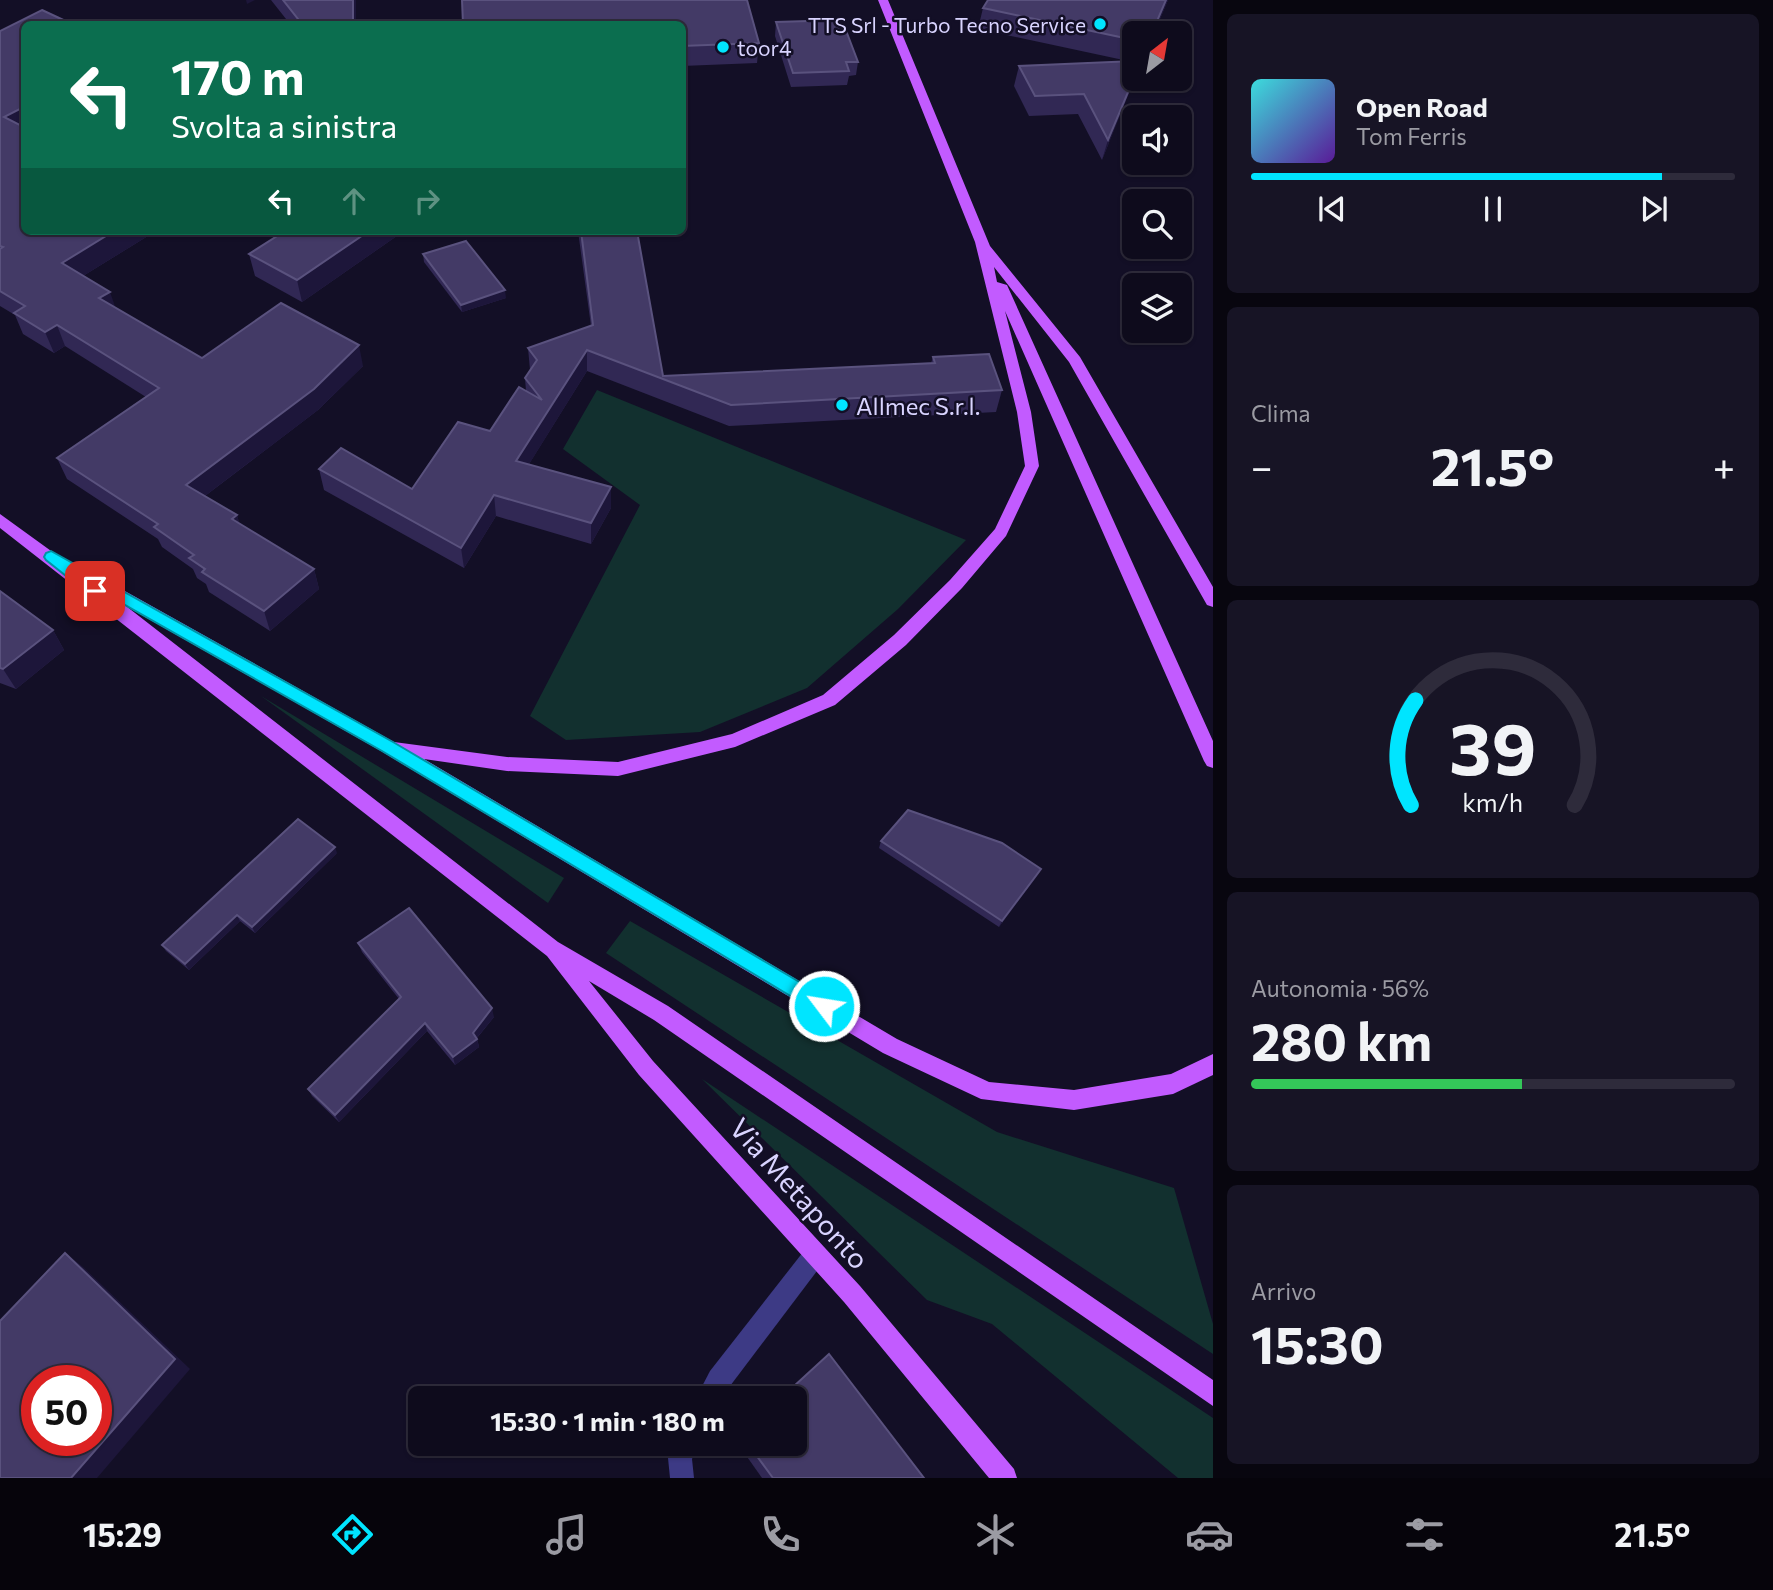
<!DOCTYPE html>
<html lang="it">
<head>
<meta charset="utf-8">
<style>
  body { margin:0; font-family:Commissioner,sans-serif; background:#171425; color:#f1f3f6; height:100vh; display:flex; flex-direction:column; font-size:26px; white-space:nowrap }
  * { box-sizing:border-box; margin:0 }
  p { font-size:23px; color:#9b9ba3 }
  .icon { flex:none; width:38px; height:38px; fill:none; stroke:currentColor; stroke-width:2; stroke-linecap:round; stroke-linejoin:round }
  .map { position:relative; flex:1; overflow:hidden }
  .sheet { display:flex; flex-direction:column; gap:14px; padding:14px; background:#08060f; width:560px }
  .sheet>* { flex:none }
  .top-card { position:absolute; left:21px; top:21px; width:665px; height:214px; border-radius:10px; box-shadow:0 2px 5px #0004,0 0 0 2px #2e2b3b; background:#0b6e4f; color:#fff; overflow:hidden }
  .needle { width:46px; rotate:31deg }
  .buttons { position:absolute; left:1122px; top:21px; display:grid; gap:14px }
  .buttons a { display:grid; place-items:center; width:70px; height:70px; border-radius:10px; background:#0e0b1c; box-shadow:0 2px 5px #0004,0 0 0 2px #2e2b3b; font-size:35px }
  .speed { position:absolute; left:21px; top:1365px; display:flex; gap:14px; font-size:35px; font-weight:700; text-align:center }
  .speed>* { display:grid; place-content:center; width:91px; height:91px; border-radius:50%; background:#0e0b1c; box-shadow:0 2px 5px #0004,0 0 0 2px #2e2b3b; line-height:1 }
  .speed .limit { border:10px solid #d22; background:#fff; color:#111 }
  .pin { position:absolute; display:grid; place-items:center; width:60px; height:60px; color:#fff; margin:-30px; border-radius:14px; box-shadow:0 4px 10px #0006 }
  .me { position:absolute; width:77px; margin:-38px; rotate:301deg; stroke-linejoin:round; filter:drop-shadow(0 0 5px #0008) }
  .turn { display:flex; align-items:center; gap:24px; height:147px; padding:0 35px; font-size:32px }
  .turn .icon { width:91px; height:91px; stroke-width:2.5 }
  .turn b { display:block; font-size:49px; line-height:60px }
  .lanes { display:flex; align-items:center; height:66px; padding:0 35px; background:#0003; justify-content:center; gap:35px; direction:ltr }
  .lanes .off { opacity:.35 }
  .big { font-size:52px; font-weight:700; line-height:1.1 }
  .sheet .tile { flex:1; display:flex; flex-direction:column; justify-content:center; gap:10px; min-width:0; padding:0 24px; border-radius:10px; background:#171425 }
  .sheet .dial { align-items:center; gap:0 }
  .dial svg { height:182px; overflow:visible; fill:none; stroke:#2e2b3b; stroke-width:7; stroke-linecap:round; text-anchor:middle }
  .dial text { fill:#f1f3f6; stroke:none }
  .song { display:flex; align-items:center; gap:21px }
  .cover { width:84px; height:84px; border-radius:10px; background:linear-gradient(135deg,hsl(180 70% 55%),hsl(270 70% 35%)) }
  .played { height:7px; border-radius:4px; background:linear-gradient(90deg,#00e5ff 85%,#2e2b3b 85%) }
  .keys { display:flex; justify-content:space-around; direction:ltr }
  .heat { display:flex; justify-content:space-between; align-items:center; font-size:38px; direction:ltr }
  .charge { height:10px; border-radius:5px; background:linear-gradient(90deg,#34c759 56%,#2e2b3b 0) }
  .trip { position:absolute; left:408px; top:1386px; width:399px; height:70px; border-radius:10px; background:#0e0b1c; box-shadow:0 2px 5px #0004,0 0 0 2px #2e2b3b; font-weight:700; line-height:70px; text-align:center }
  .tab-bar { display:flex; height:112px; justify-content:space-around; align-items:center; background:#06040b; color:#9b9ba3 }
  .tab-bar .icon { width:49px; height:49px }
  .tab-bar .on { color:#00e5ff }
  .tab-bar b { font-size:32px; color:#f1f3f6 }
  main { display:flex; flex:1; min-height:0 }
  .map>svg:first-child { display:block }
</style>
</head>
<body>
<main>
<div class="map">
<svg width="1213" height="1478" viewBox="0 0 1213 1478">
  <rect width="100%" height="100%" fill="#130f26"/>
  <g fill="#12302f">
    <polygon points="597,390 966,540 898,609 807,688 700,732 566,740 530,716 640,505 563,449"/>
    <polygon points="261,696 564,878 548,903"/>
    <polygon points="630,921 997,1132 1174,1188 1213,1324 1213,1354 606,953"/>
    <polygon points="702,1079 1213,1418 1213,1478 1178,1478 992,1324 927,1300"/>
  </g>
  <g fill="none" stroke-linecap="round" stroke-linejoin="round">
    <g fill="#3d3a85" fill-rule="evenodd">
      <polygon points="815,1244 823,1247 826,1255 823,1263 721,1398 696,1398 710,1371 807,1247"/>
      <polygon points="674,1444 699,1444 692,1459 694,1478 670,1478 668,1458"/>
    </g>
    <polygon fill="#c25bff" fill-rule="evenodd" points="878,0 888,0 990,246 1080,357 1213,587 1213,607 1207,605 1069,362 994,267 997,282 1007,285 1213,741 1213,768 1207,766 1204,761 1005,311 1031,412 1039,466 1006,536 962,588 906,645 835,705 735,747 618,776 507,771 424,759 897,1039 989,1082 1074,1090 1171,1074 1213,1054 1213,1075 1173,1094 1074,1110 981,1099 883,1053 381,751 126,606 558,942 668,1006 1213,1380 1213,1406 654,1020 589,981 653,1061 860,1286 1014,1469 1017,1478 989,1478 844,1302 639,1075 547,956 0,528 0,514 94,582 101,579 107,581 394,742 507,757 618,762 732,734 823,695 894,635 950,580 995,529 1025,466 1017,412 975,242"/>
  </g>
  <g fill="#312854">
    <polygon points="271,0 356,0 356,24 290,24"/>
    <polygon points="988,0 1168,0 1154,33 1134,33 1134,79 1102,160 1078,114 1029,116 1014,86 1019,66 1128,61 978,29 983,8"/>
    <polygon points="776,22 858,62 856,75 849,76 847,85 791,87 775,36"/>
    <polygon points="24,24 24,231 156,231 83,276 116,308 202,358 363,366 318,410 205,496 237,515 239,523 314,569 319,589 270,631 209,592 206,584 197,578 193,569 162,547 158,539 67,479 57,458 146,397 65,346 54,353 23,334 15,315 0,306 0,31"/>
    <polygon points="682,24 759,43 757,63 682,66"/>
    <polygon points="285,231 404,231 302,302 255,276 249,254"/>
    <polygon points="578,231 637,231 663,376 931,363 933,357 1002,390 996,412 729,426 587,371 529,464 611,508 591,544 496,516 464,568 324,490 319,469 412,489 490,431 526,391 525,378 530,370 528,348 591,326"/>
    <polygon points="423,254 506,298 462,312 424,262"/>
    <polygon points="0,591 53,630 64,650 16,689 0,683"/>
    <polygon points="881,841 1041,869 999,927 879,848"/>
    <polygon points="337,853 255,933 240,921 189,970 166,951 162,945"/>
    <polygon points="358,943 494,1017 477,1038 479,1047 455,1065 427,1031 339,1122 312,1096 308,1089 399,999 362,952"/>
    <polygon points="738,1444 794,1444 924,1478 762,1478"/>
  </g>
  <g fill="#1d163a">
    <polygon points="246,0 255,0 247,4"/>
    <rect x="353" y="0" width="3" height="24"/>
    <polygon points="1166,0 1168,0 1154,33 1152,33"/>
    <polygon points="1134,79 1135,79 1134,81 1102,160 1108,140"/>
    <polygon points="24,107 24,132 4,117"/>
    <polygon points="114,231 156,231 70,284 62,263"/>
    <polygon points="369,231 404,231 302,302 297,280"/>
    <polygon points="505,290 506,298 462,312 461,305"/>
    <polygon points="110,292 117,312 99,298"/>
    <polygon points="57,325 65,346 54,353 45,332"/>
    <polygon points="359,345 363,366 318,410 193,505 186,485"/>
    <polygon points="587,350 587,371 518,482 516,461"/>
    <polygon points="611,487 611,508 591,544 591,523"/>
    <polygon points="494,495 496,516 464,568 461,548"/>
    <polygon points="237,515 243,536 232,519"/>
    <polygon points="314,569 319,589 270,631 264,611"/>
    <polygon points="53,630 64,650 16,689 3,669"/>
    <polygon points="335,847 337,853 255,933 252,927"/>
    <polygon points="1041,869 1038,875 999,927 1002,921"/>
    <polygon points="237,915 240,921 189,970 185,964"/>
    <polygon points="492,1008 494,1017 475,1040 477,1039 479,1047 455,1065 453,1057"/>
    <polygon points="425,1023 427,1031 339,1122 335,1115"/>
    <polygon points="65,1253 83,1267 190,1369 97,1478 71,1478"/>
  </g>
  <g fill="#433a66" stroke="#5a527e" stroke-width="2" fill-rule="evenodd">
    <polygon points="283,0 353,0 353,24 302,24"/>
    <polygon points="462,0 747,0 759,43 682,46 682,24 463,24"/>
    <polygon points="988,0 1166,0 1152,33 1134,33 1134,40 983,8"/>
    <polygon points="42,10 72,24 24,24 24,107 4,117 24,127 24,231 114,231 62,263 110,292 99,298 202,358 281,303 359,345 314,389 186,485 237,515 232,519 314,569 264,611 202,572 205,569 189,558 194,555 154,527 158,524 57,458 159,388 57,325 45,332 14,313 25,306 0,291 0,249 3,247 0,246 0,31"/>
    <polygon points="842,20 858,62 846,62 849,71 793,73 776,22"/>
    <polygon points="1134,61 1134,78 1108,140 1084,94 1035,96 1019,66"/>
    <polygon points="285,231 369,231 297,280 249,254"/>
    <polygon points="581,231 637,231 663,376 935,363 933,357 989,354 1002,390 731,405 587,350 516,461 611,487 591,523 494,495 461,548 319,469 341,448 412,489 458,422 490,431 519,387 542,400 525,378 537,360 528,348 593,325"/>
    <polygon points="466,241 505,290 461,305 423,254"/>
    <polygon points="0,591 53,630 3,669 0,668"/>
    <polygon points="908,810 1002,843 1041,869 1002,921 881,841"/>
    <polygon points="298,819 335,847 252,927 237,915 185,964 162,945"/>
    <polygon points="409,908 492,1008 473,1033 477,1039 453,1057 425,1023 335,1115 308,1089 401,997 358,943"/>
    <path d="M65,1253L175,1359L71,1478H0V1321ZM37,1381H96V1440H37Z"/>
    <polygon points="829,1354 924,1478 773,1478 748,1444 794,1444 794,1398 781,1398"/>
  </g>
  <polygon fill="#00e5ff" stroke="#0095a6" stroke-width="2" points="51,551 393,742 830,1000 833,1006 830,1012 824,1014 817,1012 382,751 102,592 95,596 90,595 46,560 44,557 46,553"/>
  <g fill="#00e5ff" stroke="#130f26" stroke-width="2.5">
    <circle cx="1100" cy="24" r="7"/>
    <circle cx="723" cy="47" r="7"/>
    <circle cx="842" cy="405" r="7"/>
  </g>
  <g text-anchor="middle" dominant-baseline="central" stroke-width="5" stroke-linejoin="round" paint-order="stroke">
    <g font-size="21" fill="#d9d4ff" stroke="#130f26" text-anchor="end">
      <text x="1086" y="24">TTS Srl - Turbo Tecno Service</text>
      <text x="737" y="47" text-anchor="start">toor4</text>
    </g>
    <g font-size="24" fill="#d9d4ff" stroke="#130f26" text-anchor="start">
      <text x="856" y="405">Allmec S.r.l.</text>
    </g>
    <g font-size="28" fill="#d9d4ff" stroke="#130f26">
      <text transform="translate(800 1193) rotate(48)">Via Metaponto</text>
    </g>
  </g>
</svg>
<div class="buttons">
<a><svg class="needle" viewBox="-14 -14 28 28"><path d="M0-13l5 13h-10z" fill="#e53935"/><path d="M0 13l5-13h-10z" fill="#9b9ba3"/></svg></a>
<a><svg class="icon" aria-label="sound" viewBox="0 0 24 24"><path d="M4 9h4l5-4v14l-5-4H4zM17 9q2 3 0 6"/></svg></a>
<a><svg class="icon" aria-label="search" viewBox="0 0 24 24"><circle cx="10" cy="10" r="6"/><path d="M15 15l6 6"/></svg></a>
<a><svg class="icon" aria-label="layers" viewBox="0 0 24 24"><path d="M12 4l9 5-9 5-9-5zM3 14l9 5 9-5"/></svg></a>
</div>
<div class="speed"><div class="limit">50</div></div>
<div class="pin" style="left:95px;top:591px;background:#d93025"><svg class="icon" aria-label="arrive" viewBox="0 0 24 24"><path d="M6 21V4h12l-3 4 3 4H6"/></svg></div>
<svg class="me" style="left:824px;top:1006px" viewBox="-20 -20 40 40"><circle r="17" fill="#00e5ff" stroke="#fff" stroke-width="3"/><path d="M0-11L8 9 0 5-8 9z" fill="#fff"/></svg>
<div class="trip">15:30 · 1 min · 180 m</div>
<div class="top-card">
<div class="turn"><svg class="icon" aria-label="left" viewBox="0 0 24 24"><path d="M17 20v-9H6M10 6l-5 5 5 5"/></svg><div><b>170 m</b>Svolta a sinistra</div></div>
<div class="lanes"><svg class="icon" aria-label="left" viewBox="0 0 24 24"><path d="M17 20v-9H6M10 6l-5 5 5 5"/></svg><svg class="icon off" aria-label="ahead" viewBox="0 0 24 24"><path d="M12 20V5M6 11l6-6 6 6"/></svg><svg class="icon off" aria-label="right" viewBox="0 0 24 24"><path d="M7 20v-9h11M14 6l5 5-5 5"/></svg></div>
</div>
</div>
<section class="sheet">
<div class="tile">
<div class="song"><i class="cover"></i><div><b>Open Road</b><p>Tom Ferris</p></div></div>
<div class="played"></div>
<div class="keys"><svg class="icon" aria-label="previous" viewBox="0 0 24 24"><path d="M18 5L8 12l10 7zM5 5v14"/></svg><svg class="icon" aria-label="pause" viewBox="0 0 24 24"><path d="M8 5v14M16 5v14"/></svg><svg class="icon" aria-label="next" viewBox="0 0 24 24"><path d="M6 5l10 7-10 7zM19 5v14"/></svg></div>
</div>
<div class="tile"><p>Clima</p>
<div class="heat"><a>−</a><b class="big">21.5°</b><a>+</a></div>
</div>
<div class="tile dial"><svg viewBox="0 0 100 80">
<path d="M14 69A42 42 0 1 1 86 69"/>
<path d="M14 69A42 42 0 0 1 16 23" stroke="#00e5ff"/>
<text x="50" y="56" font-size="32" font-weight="700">39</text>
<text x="50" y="72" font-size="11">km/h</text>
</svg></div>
<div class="tile"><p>Autonomia · 56%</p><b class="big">280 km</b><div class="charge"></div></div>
<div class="tile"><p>Arrivo</p><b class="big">15:30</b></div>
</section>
</main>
<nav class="tab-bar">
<b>15:29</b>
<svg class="icon on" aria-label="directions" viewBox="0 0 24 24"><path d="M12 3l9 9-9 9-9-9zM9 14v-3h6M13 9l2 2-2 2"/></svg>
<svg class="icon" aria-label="music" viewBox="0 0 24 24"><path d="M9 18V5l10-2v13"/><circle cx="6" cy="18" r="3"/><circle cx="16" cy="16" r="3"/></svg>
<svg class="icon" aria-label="phone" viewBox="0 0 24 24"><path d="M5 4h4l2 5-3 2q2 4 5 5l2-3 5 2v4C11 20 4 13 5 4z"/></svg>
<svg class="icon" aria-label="climate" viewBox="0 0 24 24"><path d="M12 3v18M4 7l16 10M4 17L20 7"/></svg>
<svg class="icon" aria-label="car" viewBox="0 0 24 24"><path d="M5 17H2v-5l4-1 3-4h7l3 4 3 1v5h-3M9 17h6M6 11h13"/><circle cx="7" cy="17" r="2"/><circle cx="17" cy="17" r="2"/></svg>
<svg class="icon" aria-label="filters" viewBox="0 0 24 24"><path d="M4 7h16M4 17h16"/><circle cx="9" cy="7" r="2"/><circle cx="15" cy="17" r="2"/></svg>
<b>21.5°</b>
</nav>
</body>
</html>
